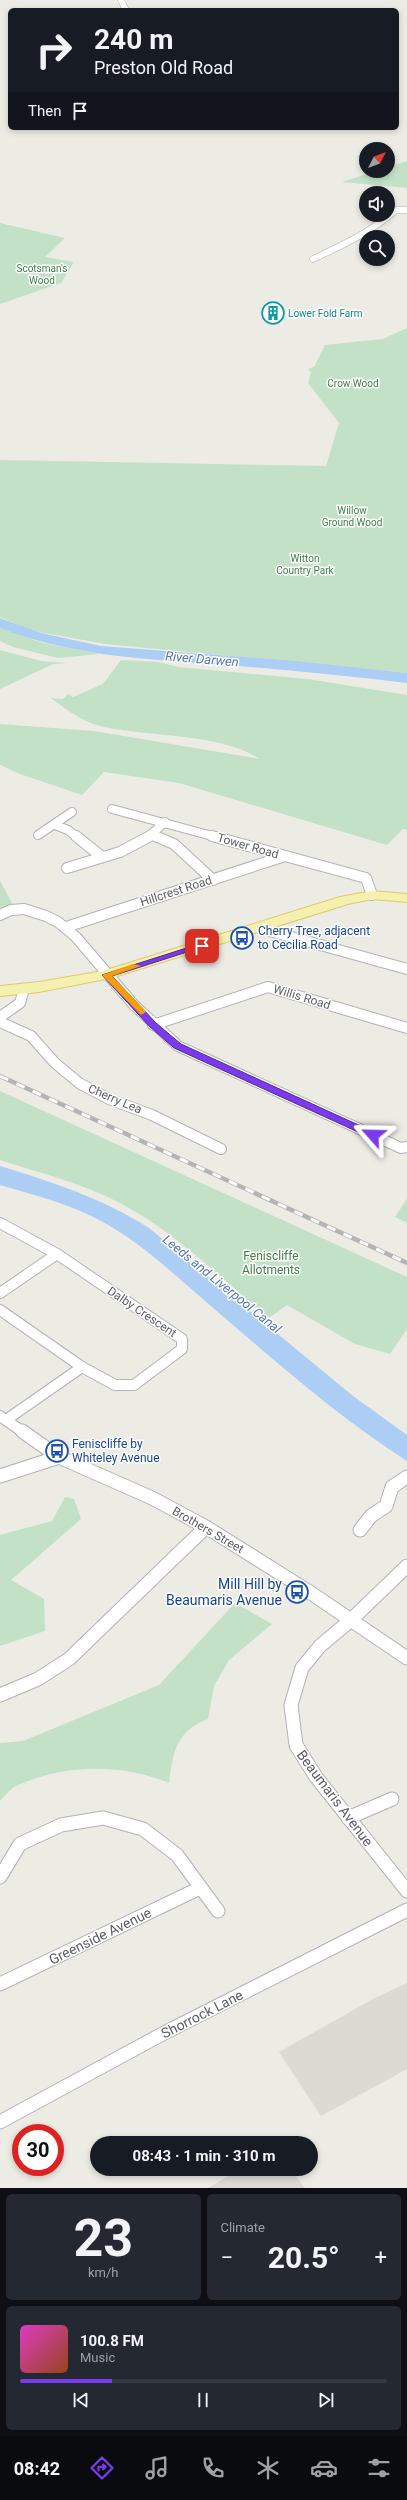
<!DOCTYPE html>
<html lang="en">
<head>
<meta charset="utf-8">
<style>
  body { margin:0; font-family:Roboto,sans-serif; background:#242831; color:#f1f3f6; height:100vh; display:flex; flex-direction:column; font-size:15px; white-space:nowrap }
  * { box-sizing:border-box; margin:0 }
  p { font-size:13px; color:#9ea1a6 }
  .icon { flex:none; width:22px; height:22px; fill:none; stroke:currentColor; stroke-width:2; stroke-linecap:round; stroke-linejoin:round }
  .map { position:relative; height:2188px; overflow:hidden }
  .side { display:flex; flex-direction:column; gap:6px; padding:6px; background:#0d0f14; flex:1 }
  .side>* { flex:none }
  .top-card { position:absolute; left:8px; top:8px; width:391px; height:122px; border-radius:6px; box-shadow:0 2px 6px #0003; background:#171b24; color:#f1f3f6; overflow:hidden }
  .needle { width:26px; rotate:48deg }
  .fabs { position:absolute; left:359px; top:142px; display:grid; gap:8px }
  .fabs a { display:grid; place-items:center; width:36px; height:36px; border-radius:50%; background:#171b24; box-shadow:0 2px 6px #0003; font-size:20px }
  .speed { position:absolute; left:12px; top:2124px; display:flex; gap:8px; font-size:20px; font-weight:700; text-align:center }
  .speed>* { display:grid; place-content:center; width:52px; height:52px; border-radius:50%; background:#171b24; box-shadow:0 2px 6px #0003; line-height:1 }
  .speed .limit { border:6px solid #d22; background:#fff; color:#111 }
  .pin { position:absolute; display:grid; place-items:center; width:34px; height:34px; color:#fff; margin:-17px; border-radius:8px; box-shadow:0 2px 6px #0006 }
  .me { position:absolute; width:44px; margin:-22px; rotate:295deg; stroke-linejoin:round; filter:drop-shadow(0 0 3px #0008) }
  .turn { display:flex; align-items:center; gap:14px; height:84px; padding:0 20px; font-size:18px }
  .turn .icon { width:52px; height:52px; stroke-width:2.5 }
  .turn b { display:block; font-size:28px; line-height:34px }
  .then { display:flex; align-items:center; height:38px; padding:0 20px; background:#0003; gap:8px; font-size:15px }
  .big { font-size:30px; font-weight:700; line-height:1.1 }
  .side .card { flex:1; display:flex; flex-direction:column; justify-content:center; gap:6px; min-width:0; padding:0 14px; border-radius:6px; background:#242831 }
  .side .dial { align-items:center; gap:0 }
  .dial b { font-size:52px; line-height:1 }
  .song { display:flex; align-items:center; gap:12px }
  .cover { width:48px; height:48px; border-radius:6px; background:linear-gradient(135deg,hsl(310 70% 55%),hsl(20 70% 35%)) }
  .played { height:4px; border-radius:2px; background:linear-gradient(90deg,#7c3aed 25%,#363941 25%) }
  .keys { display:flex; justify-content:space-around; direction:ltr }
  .heat { display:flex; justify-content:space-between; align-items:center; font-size:22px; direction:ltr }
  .side .tiles { flex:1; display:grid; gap:6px; grid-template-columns:1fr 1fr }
  .card:last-child { grid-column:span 2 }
  .trip { position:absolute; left:90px; top:2136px; width:228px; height:40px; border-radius:20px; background:#171b24; box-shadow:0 2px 6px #0003; font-weight:700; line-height:40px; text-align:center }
  .menu { display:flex; height:64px; justify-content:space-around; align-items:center; background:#090b0e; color:#9ea1a6 }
  .menu .icon { width:28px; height:28px }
  .menu .on { color:#7c3aed }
  .menu b { font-size:18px; color:#f1f3f6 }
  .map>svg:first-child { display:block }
</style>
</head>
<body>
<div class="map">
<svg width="407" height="2188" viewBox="0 0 407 2188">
  <rect width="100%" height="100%" fill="#ecebe4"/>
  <g fill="#dcdad2">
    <polygon points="407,1983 407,2069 321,2116 279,2052 373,1999"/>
    <polygon points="240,2169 290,2169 305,2188 208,2188"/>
  </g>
  <g fill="#c3e1c6">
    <polygon points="407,161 407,188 342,182 376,171 388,171 388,167"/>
    <polygon points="0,223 65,238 45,257 74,262 61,283 0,304"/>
    <polygon points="407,328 407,673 105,644 33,631 0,617 0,460 326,466 339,423 308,383 311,373 308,369 314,367 325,345 383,339"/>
    <polygon points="0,628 43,643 100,654 58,658 13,647 0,641"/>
    <polygon points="0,650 41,661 67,663 53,664 0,689"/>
    <path d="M121,660L158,662L178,667L308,679L407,695V830L403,829L387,845L179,783L104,772L82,795L20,774L0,765V724L94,731L260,759C220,733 151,737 104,727C84,723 67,710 51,698L63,699L68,694L73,697L103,684Z"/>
    <polygon points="0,881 13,905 0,909"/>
    <path d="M0,1091L407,1277V1329L390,1354L355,1344L287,1305L269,1318C221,1278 175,1232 120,1203C82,1183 40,1173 0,1160Z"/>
    <polygon points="407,1199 407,1223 395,1217"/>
    <polygon points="65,1497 74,1499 81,1519 11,1580 44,1599 45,1631 0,1646 0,1535 52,1521"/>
    <path d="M235,1603L272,1624L229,1660L214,1686L208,1719C176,1731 173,1752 169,1783C121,1763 63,1764 16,1786C10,1789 5,1796 0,1801V1743L23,1741L159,1685Z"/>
  </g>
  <path fill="#accdf4" d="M0,1166C52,1182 102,1198 149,1228L353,1396L407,1435V1461C338,1417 274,1360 212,1307C177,1277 143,1244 103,1222C71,1204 34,1195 0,1185Z"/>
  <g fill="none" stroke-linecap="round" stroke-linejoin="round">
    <path fill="#accdf4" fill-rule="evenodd" d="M0,618L41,633L101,646L295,661L407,673V683C347,676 287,670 226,665C146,659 76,657 0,628Z"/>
    <g stroke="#b1b3b7" stroke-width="7">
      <g id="street-far3">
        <polyline points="121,0 125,8 123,10"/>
        <path d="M313,259C343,245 371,232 396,210H407"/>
      </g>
    </g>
    <g stroke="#b1b3b7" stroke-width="10">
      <g id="street-far2">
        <polyline points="112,809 216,837"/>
        <polyline points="55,825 68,830 77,837"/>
        <polyline points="38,835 72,812"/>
        <polyline points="154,836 157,837"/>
        <polyline points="148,837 165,822"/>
      </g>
    </g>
    <g stroke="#b1b3b7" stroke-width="12">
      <g id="street-far1">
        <polyline points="76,836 102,857"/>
        <polyline points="155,836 174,844 213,880"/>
        <polyline points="212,836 366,878 372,895"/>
        <polyline points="67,868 120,852 150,836"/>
        <polyline points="0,915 11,910 24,909 46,916 58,922 76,937 133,1004 178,1046 401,1148 407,1147"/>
        <polyline points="66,927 285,856"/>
        <polyline points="259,928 407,969"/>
        <polyline points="0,1017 20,1003 24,989"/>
        <polyline points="0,1022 31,1036 55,1063 79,1083 109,1099 152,1115 221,1149"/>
        <polyline points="153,1025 268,987 407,1028"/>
        <polyline points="0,1223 57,1254 182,1339 182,1349 134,1385 115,1385 82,1367 0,1310"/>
        <polyline points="0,1293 57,1254"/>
        <polyline points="0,1416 23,1432"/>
        <polyline points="6,1420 82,1367"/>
      </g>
    </g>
    <g stroke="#b1b3b7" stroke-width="15">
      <g id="street">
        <polyline points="22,1431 59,1457 152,1498 206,1527 308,1591 407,1658"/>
        <polyline points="0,1476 59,1457"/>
        <polyline points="360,1530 371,1516 386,1506 392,1487 407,1477"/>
        <polyline points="407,1566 351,1620 320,1646 302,1668 291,1705 296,1745 316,1777 407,1891"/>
        <polyline points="0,1695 38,1679 69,1659 206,1527"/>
        <polyline points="348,1818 392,1799"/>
        <polyline points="0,1877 20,1844 61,1825 103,1818 143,1829 177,1855 218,1911"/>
        <polyline points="0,1984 200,1888"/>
        <polyline points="0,2122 166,2032 407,1910"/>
      </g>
    </g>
    <g stroke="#dfca6a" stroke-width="2">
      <polygon id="primary" points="372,891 407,894 407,902 372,899 348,904 111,978 39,992 0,996 0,986 39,982 103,971 340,897"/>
    </g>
    <use href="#street-far3" stroke="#fff" stroke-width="6"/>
    <use href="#street-far2" stroke="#fff" stroke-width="8"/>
    <use href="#street-far1" stroke="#fff" stroke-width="10"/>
    <use href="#street" stroke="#fff" stroke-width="13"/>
    <use href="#primary" fill="#f4f0b0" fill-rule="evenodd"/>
    <g stroke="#b3b4b4" stroke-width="4.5">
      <polyline id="rail" points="0,1076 407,1263"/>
    </g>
    <use href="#rail" stroke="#fff" stroke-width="3" stroke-dasharray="9" stroke-linecap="butt"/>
  </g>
  <polygon fill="#7c3aed" stroke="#51269a" points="199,944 206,946 112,976 156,1023 181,1044 376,1133 376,1137 369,1137 174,1048 149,1026 102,975"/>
  <polygon fill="#f59e0b" points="133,964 141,966 112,976 145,1010 146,1012 141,1015 102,975"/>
  <defs>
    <g id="building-ring" transform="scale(1.15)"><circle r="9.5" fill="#fff" stroke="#0f9aa8" stroke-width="1.5"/><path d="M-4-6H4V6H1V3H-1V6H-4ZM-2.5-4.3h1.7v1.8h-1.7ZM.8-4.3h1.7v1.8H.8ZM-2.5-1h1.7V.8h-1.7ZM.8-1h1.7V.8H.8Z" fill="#0f9aa8"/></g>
    <g id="bus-ring" transform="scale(1.15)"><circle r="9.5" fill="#fff" stroke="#1a4fb4" stroke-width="1.5"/><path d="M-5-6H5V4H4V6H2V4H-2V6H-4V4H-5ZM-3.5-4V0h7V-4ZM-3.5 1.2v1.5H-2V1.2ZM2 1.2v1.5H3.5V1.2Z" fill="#1a4fb4"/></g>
  </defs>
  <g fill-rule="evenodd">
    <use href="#building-ring" x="273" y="313"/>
    <use href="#bus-ring" x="242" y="938"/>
    <use href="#bus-ring" x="57" y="1451"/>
    <use href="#bus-ring" x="297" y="1592"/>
  </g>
  <g text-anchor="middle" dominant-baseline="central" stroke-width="3" stroke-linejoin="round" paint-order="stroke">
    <g font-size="10" fill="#3f7d49" stroke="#fff">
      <text x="42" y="268">Scotsman's<tspan x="42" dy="12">Wood</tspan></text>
      <text x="353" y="383">Crow Wood</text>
      <text x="352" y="510">Willow<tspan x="352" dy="12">Ground Wood</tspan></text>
      <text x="305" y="558">Witton<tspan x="305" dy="12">Country Park</tspan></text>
    </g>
    <g font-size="10" fill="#0d838f" stroke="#fff" text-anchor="start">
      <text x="288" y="313">Lower Fold Farm</text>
    </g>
    <g font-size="12" fill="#5c5e62" stroke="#fff">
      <text transform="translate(248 846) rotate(16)">Tower Road</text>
      <text transform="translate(176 891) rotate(-18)">Hillcrest Road</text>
      <text transform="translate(302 997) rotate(17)">Willis Road</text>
      <text transform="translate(115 1099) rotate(23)">Cherry Lea</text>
      <text transform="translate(142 1312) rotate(34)">Dalby Crescent</text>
      <text transform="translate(208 1530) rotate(30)">Brothers Street</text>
    </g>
    <g font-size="12" fill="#164399" stroke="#fff" text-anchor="start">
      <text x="258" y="931">Cherry Tree, adjacent<tspan x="258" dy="14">to Cecilia Road</tspan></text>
      <text x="72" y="1444">Feniscliffe by<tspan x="72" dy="14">Whiteley Avenue</tspan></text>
    </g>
    <g font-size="12" fill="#3f7d49" stroke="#fff">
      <text x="271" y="1256">Feniscliffe<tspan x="271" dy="14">Allotments</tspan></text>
    </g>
    <g font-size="13" font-style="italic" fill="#5277b3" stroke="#fff">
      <text transform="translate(202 659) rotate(5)">River Darwen</text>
      <text transform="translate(222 1284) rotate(39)">Leeds and Liverpool Canal</text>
    </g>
    <g font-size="14" fill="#164399" stroke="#fff" text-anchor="end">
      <text x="282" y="1584">Mill Hill by<tspan x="282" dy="16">Beaumaris Avenue</tspan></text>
    </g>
    <g font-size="14" fill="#5c5e62" stroke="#fff">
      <text transform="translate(335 1798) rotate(53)">Beaumaris Avenue</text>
      <text transform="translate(100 1936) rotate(-26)">Greenside Avenue</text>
      <text transform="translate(202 2014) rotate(-27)">Shorrock Lane</text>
    </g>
  </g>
</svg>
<div class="fabs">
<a><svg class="needle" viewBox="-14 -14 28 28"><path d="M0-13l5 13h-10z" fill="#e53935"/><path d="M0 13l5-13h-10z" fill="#9ea1a6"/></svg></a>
<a><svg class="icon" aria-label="sound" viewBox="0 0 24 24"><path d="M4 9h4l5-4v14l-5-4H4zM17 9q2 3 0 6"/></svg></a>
<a><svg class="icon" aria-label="search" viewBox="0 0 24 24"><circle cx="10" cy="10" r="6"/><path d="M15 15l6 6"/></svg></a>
</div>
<div class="speed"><div class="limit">30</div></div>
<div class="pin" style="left:202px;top:946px;background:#d93025"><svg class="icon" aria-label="arrive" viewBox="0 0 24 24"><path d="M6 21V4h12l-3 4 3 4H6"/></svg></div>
<svg class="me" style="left:373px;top:1135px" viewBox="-20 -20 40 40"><path d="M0-17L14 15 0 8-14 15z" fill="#7c3aed" stroke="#fff" stroke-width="4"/></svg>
<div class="trip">08:43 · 1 min · 310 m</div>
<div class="top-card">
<div class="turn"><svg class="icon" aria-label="right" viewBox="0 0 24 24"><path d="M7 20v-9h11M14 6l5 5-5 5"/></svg><div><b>240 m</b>Preston Old Road</div></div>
<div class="then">Then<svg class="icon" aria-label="arrive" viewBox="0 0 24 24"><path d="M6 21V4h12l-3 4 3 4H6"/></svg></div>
</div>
</div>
<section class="side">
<div class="tiles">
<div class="card dial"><b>23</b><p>km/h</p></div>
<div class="card"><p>Climate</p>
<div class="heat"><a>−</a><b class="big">20.5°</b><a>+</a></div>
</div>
<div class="card">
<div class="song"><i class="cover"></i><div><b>100.8 FM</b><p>Music</p></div></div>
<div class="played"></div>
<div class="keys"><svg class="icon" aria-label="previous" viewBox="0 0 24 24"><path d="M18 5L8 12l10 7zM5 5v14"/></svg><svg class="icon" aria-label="pause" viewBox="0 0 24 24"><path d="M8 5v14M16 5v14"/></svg><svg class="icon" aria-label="next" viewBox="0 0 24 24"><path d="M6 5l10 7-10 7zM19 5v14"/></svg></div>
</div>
</div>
</section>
<nav class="menu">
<b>08:42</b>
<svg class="icon on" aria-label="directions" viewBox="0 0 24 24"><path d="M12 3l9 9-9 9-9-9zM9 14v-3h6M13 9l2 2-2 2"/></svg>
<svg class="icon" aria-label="music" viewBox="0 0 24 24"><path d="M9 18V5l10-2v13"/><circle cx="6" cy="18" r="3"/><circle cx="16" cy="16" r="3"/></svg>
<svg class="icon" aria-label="phone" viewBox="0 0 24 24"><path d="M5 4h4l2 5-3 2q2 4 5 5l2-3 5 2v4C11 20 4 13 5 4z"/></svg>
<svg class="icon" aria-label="climate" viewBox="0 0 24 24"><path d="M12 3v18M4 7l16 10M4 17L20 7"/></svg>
<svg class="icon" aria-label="car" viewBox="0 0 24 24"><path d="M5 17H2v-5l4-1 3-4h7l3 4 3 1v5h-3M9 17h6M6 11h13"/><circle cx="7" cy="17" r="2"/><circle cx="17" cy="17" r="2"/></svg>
<svg class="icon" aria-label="filters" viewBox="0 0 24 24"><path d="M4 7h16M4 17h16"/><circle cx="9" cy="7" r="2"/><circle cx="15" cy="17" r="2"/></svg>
</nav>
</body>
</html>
